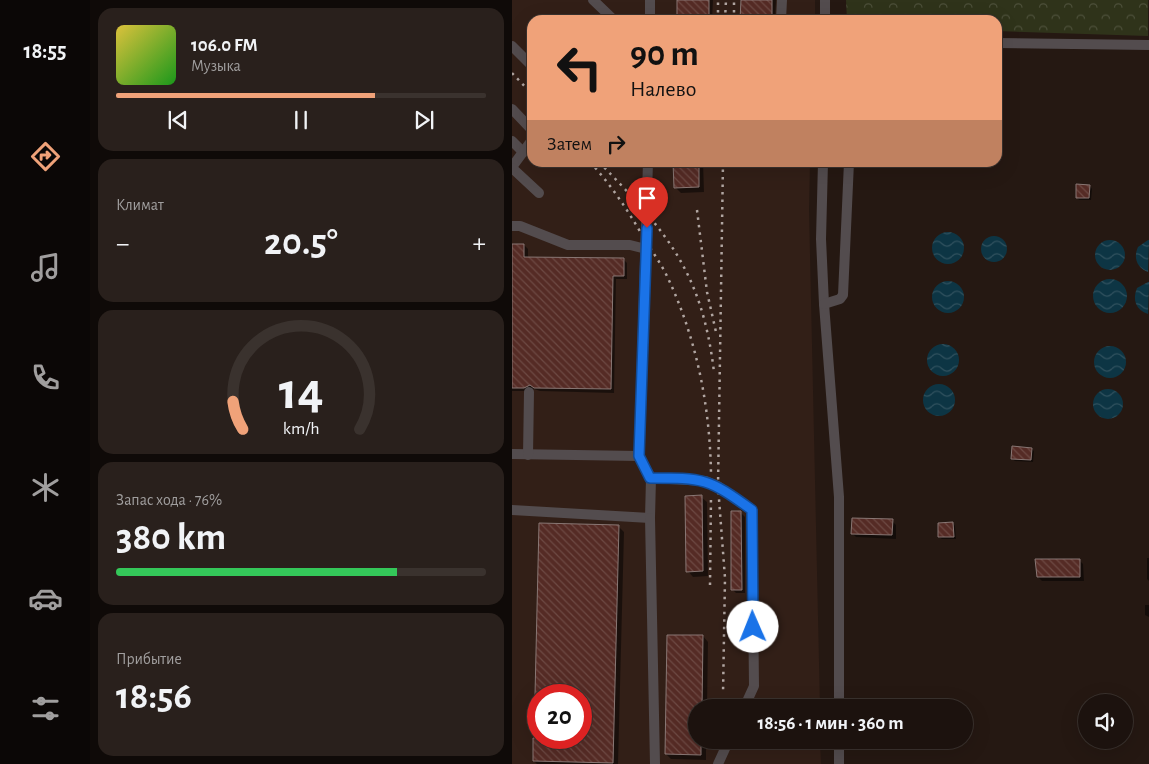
<!DOCTYPE html>
<html lang="ru">
<head>
<meta charset="utf-8">
<style>
  body { margin:0; font-family:"Alegreya Sans",sans-serif; background:#29201c; color:#f1f3f6; height:100vh; display:flex; flex-direction:column; font-size:19px; white-space:nowrap }
  * { box-sizing:border-box; margin:0 }
  p { font-size:16px; color:#a09e9e }
  .icon { flex:none; width:28px; height:28px; fill:none; stroke:currentColor; stroke-width:2; stroke-linecap:round; stroke-linejoin:round }
  .map { position:relative; flex:1; overflow:hidden }
  .drawer { display:flex; flex-direction:column; gap:8px; padding:8px; background:#0f0a08; width:422px }
  .drawer>* { flex:none }
  .banner { position:absolute; left:15px; top:15px; width:475px; height:152px; border-radius:15px; box-shadow:0 5px 20px #0002,0 0 0 1px #3a322e; background:#f0a279; color:#111; overflow:hidden }
  .fabs { position:absolute; left:566px; top:694px; display:grid; gap:10px }
  .fabs a { display:grid; place-items:center; width:55px; height:55px; border-radius:50%; background:#1c120e; box-shadow:0 5px 20px #0002,0 0 0 1px #3a322e; font-size:25px }
  .speed { position:absolute; left:15px; top:684px; display:flex; gap:10px; font-size:25px; font-weight:700; text-align:center }
  .speed>* { display:grid; place-content:center; width:65px; height:65px; border-radius:50%; background:#1c120e; box-shadow:0 5px 20px #0002,0 0 0 1px #3a322e; line-height:1 }
  .speed .limit { border:8px solid #d22; background:#fff; color:#111 }
  .pin { position:absolute; display:grid; place-items:center; width:42px; height:42px; color:#fff; margin:-51px -21px; border-radius:50% 50% 50% 0; rotate:-45deg; box-shadow:0 0 5px #0007 }
  .pin .icon { rotate:45deg }
  .me { position:absolute; width:55px; margin:-28px; rotate:359deg; stroke-linejoin:round; filter:drop-shadow(0 0 4px #0008) }
  .turn { display:flex; align-items:center; gap:18px; height:105px; padding:0 20px; font-size:22px }
  .turn .icon { width:65px; height:65px; stroke-width:2.5 }
  .turn b { display:block; font-size:35px; line-height:42px }
  .then { display:flex; align-items:center; height:48px; padding:0 20px; background:#0003; gap:10px; font-size:19px }
  .big { font-size:38px; font-weight:700; line-height:1.1 }
  .drawer .tile { flex:1; display:flex; flex-direction:column; justify-content:center; gap:8px; min-width:0; padding:0 18px; border-radius:15px; background:#29201c }
  .drawer .dial { align-items:center; gap:0 }
  .dial svg { height:130px; overflow:visible; fill:none; stroke:#3a322e; stroke-width:7; stroke-linecap:round; text-anchor:middle }
  .dial text { fill:#f1f3f6; stroke:none }
  .song { display:flex; align-items:center; gap:15px }
  .cover { width:60px; height:60px; border-radius:8px; background:linear-gradient(135deg,hsl(50 70% 55%),hsl(120 70% 35%)) }
  .played { height:5px; border-radius:2px; background:linear-gradient(90deg,#f0a279 70%,#3a322e 70%) }
  .keys { display:flex; justify-content:space-around; direction:ltr }
  .heat { display:flex; justify-content:space-between; align-items:center; font-size:28px; direction:ltr }
  .charge { height:8px; border-radius:4px; background:linear-gradient(90deg,#34c759 76%,#3a322e 0) }
  .trip { position:absolute; left:176px; top:699px; width:285px; height:50px; border-radius:25px; background:#1c120e; box-shadow:0 5px 20px #0002,0 0 0 1px #3a322e; font-weight:700; line-height:50px; text-align:center }
  main { display:flex; flex:1; min-height:0 }
  .tabs { display:flex; flex-direction:column; width:90px; justify-content:space-around; align-items:center; background:#0b0706; color:#a09e9e }
  .tabs .icon { width:35px; height:35px }
  .tabs .active { color:#f0a279 }
  .tabs b { font-size:22px; color:#f1f3f6 }
  .map>svg:first-child { display:block }
</style>
</head>
<body>
<main>
<nav class="tabs">
<b>18:55</b>
<svg class="icon active" aria-label="directions" viewBox="0 0 24 24"><path d="M12 3l9 9-9 9-9-9zM9 14v-3h6M13 9l2 2-2 2"/></svg>
<svg class="icon" aria-label="music" viewBox="0 0 24 24"><path d="M9 18V5l10-2v13"/><circle cx="6" cy="18" r="3"/><circle cx="16" cy="16" r="3"/></svg>
<svg class="icon" aria-label="phone" viewBox="0 0 24 24"><path d="M5 4h4l2 5-3 2q2 4 5 5l2-3 5 2v4C11 20 4 13 5 4z"/></svg>
<svg class="icon" aria-label="climate" viewBox="0 0 24 24"><path d="M12 3v18M4 7l16 10M4 17L20 7"/></svg>
<svg class="icon" aria-label="car" viewBox="0 0 24 24"><path d="M5 17H2v-5l4-1 3-4h7l3 4 3 1v5h-3M9 17h6M6 11h13"/><circle cx="7" cy="17" r="2"/><circle cx="17" cy="17" r="2"/></svg>
<svg class="icon" aria-label="filters" viewBox="0 0 24 24"><path d="M4 7h16M4 17h16"/><circle cx="9" cy="7" r="2"/><circle cx="15" cy="17" r="2"/></svg>
</nav>
<section class="drawer">
<div class="tile">
<div class="song"><i class="cover"></i><div><b>106.0 FM</b><p>Музыка</p></div></div>
<div class="played"></div>
<div class="keys"><svg class="icon" aria-label="previous" viewBox="0 0 24 24"><path d="M18 5L8 12l10 7zM5 5v14"/></svg><svg class="icon" aria-label="pause" viewBox="0 0 24 24"><path d="M8 5v14M16 5v14"/></svg><svg class="icon" aria-label="next" viewBox="0 0 24 24"><path d="M6 5l10 7-10 7zM19 5v14"/></svg></div>
</div>
<div class="tile"><p>Климат</p>
<div class="heat"><a>−</a><b class="big">20.5°</b><a>+</a></div>
</div>
<div class="tile dial"><svg viewBox="0 0 100 80">
<path d="M14 69A42 42 0 1 1 86 69"/>
<path d="M14 69A42 42 0 0 1 8 52" stroke="#f0a279"/>
<text x="50" y="56" font-size="32" font-weight="700">14</text>
<text x="50" y="72" font-size="11">km/h</text>
</svg></div>
<div class="tile"><p>Запас хода · 76%</p><b class="big">380 km</b><div class="charge"></div></div>
<div class="tile"><p>Прибытие</p><b class="big">18:56</b></div>
</section>
<div class="map">
<svg width="637" height="764" viewBox="0 0 637 764">
  <defs>
    <pattern id="forest-crowns" width="20" height="18" patternUnits="userSpaceOnUse" patternTransform="scale(1.25)"><rect width="20" height="18" fill="#2f331a"/><path d="M2 6a3 3 0 1 1 6 0M12 15a3 3 0 1 1 6 0" fill="none" stroke="#4d503a"/></pattern>
    <pattern id="water-waves" width="16" height="10" patternUnits="userSpaceOnUse" patternTransform="scale(1.25)"><rect width="16" height="10" fill="#0d3544"/><path d="M0 5q4-4 8 0t8 0" fill="none" stroke="#30515e"/></pattern>
    <pattern id="building-back-hatch" width="6" height="6" patternUnits="userSpaceOnUse" patternTransform="scale(1.25)"><rect width="6" height="6" fill="#552b25"/><path d="M-1 5l2 2M0 0l6 6M5-1l2 2" fill="none" stroke="#6d4943"/></pattern>
  </defs>
  <rect width="100%" height="100%" fill="#251812"/>
  <path fill="#321f17" fill-rule="evenodd" d="M0,0H303V20H20V162L298,163L297,209L308,707L185,708V740H308L309,764H0ZM26,695H69V738H26Z"/>
  <polygon fill="url(#forest-crowns)" points="334,0 636,0 636,36 485,31 485,20 335,20"/>
  <g fill="url(#water-waves)">
    <circle cx="436" cy="248" r="16"/>
    <circle cx="482" cy="249" r="13"/>
    <circle cx="598" cy="255" r="15"/>
    <path d="M636,240H637L636,272C625,268 621,258 626,247Z"/>
    <circle cx="598" cy="296" r="17"/>
    <circle cx="436" cy="297" r="16"/>
    <path d="M636,282H637L636,314C624,310 620,300 625,288Z"/>
    <circle cx="431" cy="360" r="16"/>
    <circle cx="598" cy="362" r="16"/>
    <circle cx="427" cy="400" r="16"/>
    <circle cx="596" cy="404" r="15"/>
  </g>
  <g fill="#0007" fill-rule="evenodd">
    <polygon points="167,0 201,0 200,20 166,20"/>
    <polygon points="230,0 264,0 263,20 230,20"/>
    <polygon points="162,162 191,162 192,192 169,193 163,187"/>
    <polygon points="578,186 580,189 579,200 567,200 565,197"/>
    <polygon points="0,245 12,245 16,249 16,258 111,259 115,263 115,279 104,279 102,393 28,391 22,389 16,391 0,391"/>
    <polygon points="519,449 522,451 521,462 503,461 500,459"/>
    <polygon points="189,497 195,502 196,576 181,577 176,571"/>
    <polygon points="229,513 233,517 233,593 224,593 220,589"/>
    <polygon points="380,521 384,525 384,539 344,537 340,533"/>
    <polygon points="441,523 443,526 444,539 430,539 427,537"/>
    <path d="M28,525L107,527L112,532L106,764H25L22,761ZM26,695H69V738H26Z"/>
    <polygon points="635,558 637,558 637,581 635,579"/>
    <polygon points="567,560 571,564 572,581 530,581 526,577"/>
    <polygon points="633,605 637,605 637,617 633,615"/>
    <polygon points="191,636 196,642 195,708 185,708 185,740 194,740 194,760 159,759 154,754"/>
  </g>
  <g fill="url(#building-back-hatch)" stroke="#897774">
    <rect x="165" y="0" width="32" height="20"/>
    <polygon points="229,0 260,0 260,20 228,20"/>
    <polygon points="161,162 187,162 187,187 162,188"/>
    <polygon points="564,184 578,185 577,198 564,198"/>
    <polygon points="0,244 12,244 12,257 112,258 112,276 101,276 99,389 22,388 18,385 12,388 0,388"/>
    <polygon points="500,446 520,448 519,460 499,459"/>
    <polygon points="190,495 191,571 174,572 173,496"/>
    <polygon points="219,511 229,511 230,590 219,590"/>
    <polygon points="340,518 381,519 380,535 339,534"/>
    <polygon points="441,522 442,537 426,537 426,523"/>
    <polygon points="27,523 107,525 101,763 21,761 21,738 69,738 69,695 23,695"/>
    <polygon points="523,559 568,559 568,577 525,577"/>
    <polygon points="155,635 191,635 190,708 185,708 185,740 189,740 189,755 153,754"/>
  </g>
  <g fill="none" stroke-linecap="round" stroke-linejoin="round">
    <g stroke="#534c4e" stroke-width="10">
      <polyline points="81,0 102,20"/>
      <polyline points="138,20 138,0"/>
      <polyline points="269,20 270,0"/>
      <polyline points="313,20 313,0"/>
      <polyline points="485,43 637,45"/>
      <polyline points="0,46 20,66"/>
      <polyline points="0,109 20,130"/>
      <polyline points="0,141 11,152"/>
      <polyline points="311,162 309,239 312,304 327,497 327,708"/>
      <polyline points="0,167 20,140"/>
      <polyline points="0,168 27,193"/>
      <polyline points="0,226 8,226 56,245 118,245 134,249"/>
      <polyline points="312,304 328,299 331,295 337,162"/>
      <polyline points="0,454 127,456 139,478 138,518 0,510"/>
      <polyline points="16,455 17,392"/>
      <polyline points="127,456 136,162"/>
      <polyline points="139,478 194,481 206,486 240,510 242,686 232,708"/>
      <polyline points="138,518 143,764"/>
      <polyline points="206,764 217,740"/>
      <polyline points="327,764 327,740"/>
    </g>
    <g stroke="#b1a6a2" stroke-width="2.5" stroke-dasharray="2.5 5" stroke-linecap="butt">
      <polyline points="206,20 206,0"/>
      <polyline points="213,20 214,0"/>
      <polyline points="222,20 222,0"/>
      <polyline points="0,73 20,94"/>
      <path d="M78,162C100,186 117,212 133,240C140,251 147,261 153,272C184,335 198,405 199,474"/>
      <path d="M87,162C155,232 190,272 202,372"/>
      <polyline points="211,162 206,486 213,578 211,694"/>
      <polyline points="185,210 195,292 204,332"/>
      <polyline points="198,585 199,497"/>
    </g>
  </g>
  <g fill="none" stroke-linecap="round" stroke-linejoin="round">
    <g stroke="#114b97" stroke-width="12">
      <path id="route" d="M135,228L127,456L138,478C192,478 196,478 240,510L241,627"/>
    </g>
    <use href="#route" stroke="#1a73e8" stroke-width="9"/>
  </g>
</svg>
<div class="fabs">
<a><svg class="icon" aria-label="sound" viewBox="0 0 24 24"><path d="M4 9h4l5-4v14l-5-4H4zM17 9q2 3 0 6"/></svg></a>
</div>
<div class="speed"><div class="limit">20</div></div>
<div class="pin" style="left:135px;top:228px;background:#d93025"><svg class="icon" aria-label="arrive" viewBox="0 0 24 24"><path d="M6 21V4h12l-3 4 3 4H6"/></svg></div>
<svg class="me" style="left:241px;top:627px" viewBox="-20 -20 40 40"><circle r="19" fill="#fff"/><path d="M0-13L10 11 0 6-10 11z" fill="#1a73e8"/></svg>
<div class="trip">18:56 · 1 мин · 360 m</div>
<div class="banner">
<div class="turn"><svg class="icon" aria-label="left" viewBox="0 0 24 24"><path d="M17 20v-9H6M10 6l-5 5 5 5"/></svg><div><b>90 m</b>Налево</div></div>
<div class="then">Затем<svg class="icon" aria-label="right" viewBox="0 0 24 24"><path d="M7 20v-9h11M14 6l5 5-5 5"/></svg></div>
</div>
</div>
</main>
</body>
</html>
